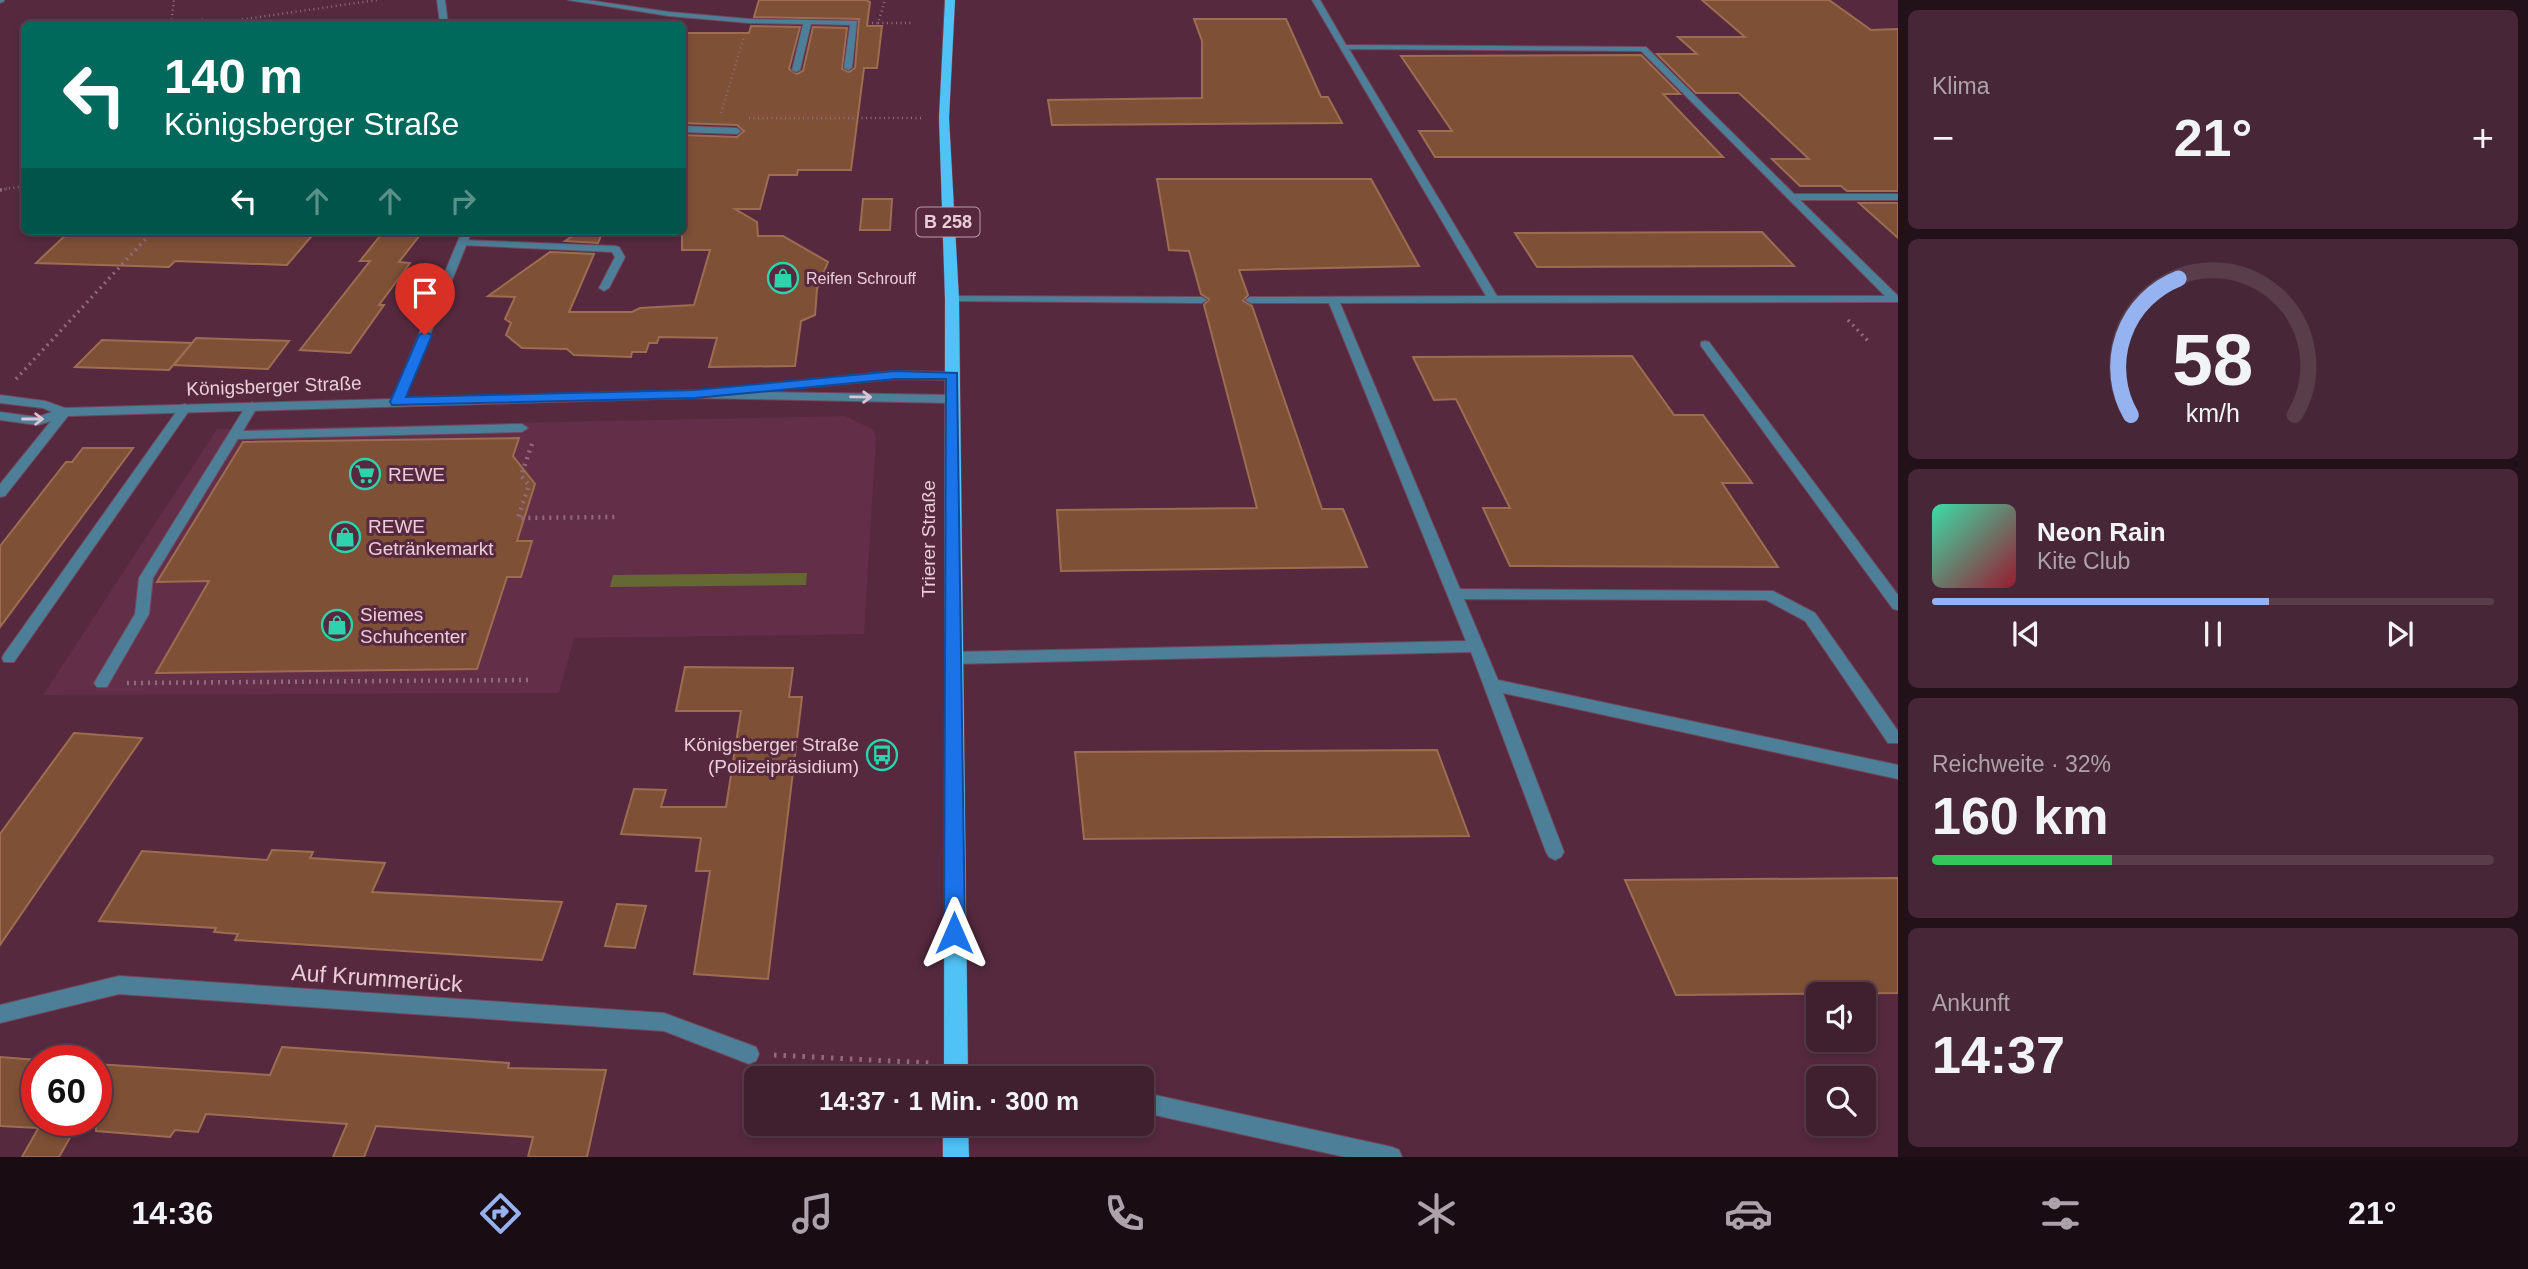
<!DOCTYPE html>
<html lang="de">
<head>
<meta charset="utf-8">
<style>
  body { margin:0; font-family:Helvetica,sans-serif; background:#472737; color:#f1f3f6; height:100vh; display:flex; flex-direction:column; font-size:26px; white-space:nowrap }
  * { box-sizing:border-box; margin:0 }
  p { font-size:23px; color:#aea2aa }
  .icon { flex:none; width:38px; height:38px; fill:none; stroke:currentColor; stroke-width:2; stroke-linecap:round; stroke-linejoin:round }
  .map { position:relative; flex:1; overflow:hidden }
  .details { display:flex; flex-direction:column; gap:10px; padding:10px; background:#23111a; width:630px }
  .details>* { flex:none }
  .banner { position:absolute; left:21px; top:21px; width:665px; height:214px; border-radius:10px; box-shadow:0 4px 10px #0003,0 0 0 2px #593d4b; background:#00695c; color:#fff; overflow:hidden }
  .tools { position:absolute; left:1806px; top:982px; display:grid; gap:14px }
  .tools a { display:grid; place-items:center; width:70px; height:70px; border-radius:10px; background:#401f2f; box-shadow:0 4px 10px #0003,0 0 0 2px #593d4b; font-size:35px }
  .speed { position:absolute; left:21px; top:1045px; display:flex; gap:14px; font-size:35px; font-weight:700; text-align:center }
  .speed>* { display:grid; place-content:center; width:91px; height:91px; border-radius:50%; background:#401f2f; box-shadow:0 4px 10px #0003,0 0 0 2px #593d4b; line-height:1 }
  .speed .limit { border:10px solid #d22; background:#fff; color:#111 }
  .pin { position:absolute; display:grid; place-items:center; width:60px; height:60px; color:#fff; margin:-72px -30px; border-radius:50% 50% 50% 0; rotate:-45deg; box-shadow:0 0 7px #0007 }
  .pin .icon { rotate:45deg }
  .me { position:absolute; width:77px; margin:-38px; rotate:0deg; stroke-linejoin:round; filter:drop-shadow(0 0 5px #0008) }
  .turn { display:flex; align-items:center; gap:24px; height:147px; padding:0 28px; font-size:32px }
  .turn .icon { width:91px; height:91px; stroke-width:2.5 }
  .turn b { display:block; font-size:49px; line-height:60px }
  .lanes { display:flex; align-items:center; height:66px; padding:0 28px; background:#0003; justify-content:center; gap:35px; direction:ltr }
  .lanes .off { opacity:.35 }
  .big { font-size:52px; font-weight:700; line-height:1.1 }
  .details .tile { flex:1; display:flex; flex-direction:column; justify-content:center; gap:10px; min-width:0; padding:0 24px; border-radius:10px; background:#472737 }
  .details .dial { align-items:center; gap:0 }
  .dial svg { height:182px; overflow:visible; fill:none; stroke:#593d4b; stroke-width:7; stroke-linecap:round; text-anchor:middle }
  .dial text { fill:#f1f3f6; stroke:none }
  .song { display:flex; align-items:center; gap:21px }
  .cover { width:84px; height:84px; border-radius:10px; background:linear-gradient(135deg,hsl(160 70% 55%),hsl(350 70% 35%)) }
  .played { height:7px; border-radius:4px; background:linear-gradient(90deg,#95b2f1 60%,#593d4b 60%) }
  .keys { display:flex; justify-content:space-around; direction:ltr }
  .heat { display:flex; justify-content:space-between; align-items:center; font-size:38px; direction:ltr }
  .charge { height:10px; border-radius:5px; background:linear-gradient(90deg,#34c759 32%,#593d4b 0) }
  .trip { position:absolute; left:744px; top:1066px; width:410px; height:70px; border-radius:10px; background:#401f2f; box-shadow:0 4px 10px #0003,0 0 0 2px #593d4b; font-weight:700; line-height:70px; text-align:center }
  .tabs { display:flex; height:112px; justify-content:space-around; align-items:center; background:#1a0c13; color:#aea2aa }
  .tabs .icon { width:49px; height:49px }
  .tabs .on { color:#95b2f1 }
  .tabs b { font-size:32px; color:#f1f3f6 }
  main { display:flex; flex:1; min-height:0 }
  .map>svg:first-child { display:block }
</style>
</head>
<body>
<main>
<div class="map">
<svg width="1898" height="1157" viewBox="0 0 1898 1157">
  <rect width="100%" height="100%" fill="#56293f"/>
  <polygon fill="#632e48" points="845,416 874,430 876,438 864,634 574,638 559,693 43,695 217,429"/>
  <polygon fill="#666833" points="807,573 806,585 610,587 613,575"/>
  <g fill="#7e5036" stroke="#9d6d52" stroke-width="2">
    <polygon points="759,0 866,0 870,2 867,26 882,26 877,68 864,68 851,170 798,170 797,175 769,175 760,209 735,209 757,222 758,236 783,236 828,262 817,289 815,315 801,321 795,366 709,367 717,338 659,337 657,343 649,343 646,352 632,352 631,357 574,355 567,349 522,348 506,335 511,323 505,319 515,297 488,296 550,252 594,254 569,312 632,312 640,308 694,305 710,250 682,250 682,135 737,137 744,131 737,125 682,123 682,33 749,33 751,26 800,27 789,69 797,74 803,71 813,27 847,28 842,69 849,72 855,68 859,19 754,17"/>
    <polygon points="1702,0 1829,0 1871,30 1898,29 1898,191 1847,191 1841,186 1800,186 1772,159 1809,159 1739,93 1696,93 1657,54 1697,54 1678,37 1745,37"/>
    <polygon points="1194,19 1286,19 1321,97 1328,97 1342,123 1052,125 1048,100 1202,98 1202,41"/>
    <polygon points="1641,55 1680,94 1663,94 1723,157 1435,157 1419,131 1452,131 1401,56"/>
    <polygon points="1157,179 1371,179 1419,266 1239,270 1248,295 1243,301 1252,306 1322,509 1343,509 1367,567 1061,571 1057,510 1257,508 1204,305 1209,299 1201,294 1189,251 1169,250"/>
    <polygon points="863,199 892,199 890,230 860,230"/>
    <polygon points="1859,203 1898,203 1898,238"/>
    <polygon points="70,231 316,231 287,265 175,261 169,267 36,263"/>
    <polygon points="384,231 423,231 399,262 410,263 379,305 384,305 350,353 300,350 370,261 360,261"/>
    <polygon points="580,231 603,231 598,243 565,241"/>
    <polygon points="1762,232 1794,266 1537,267 1515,233"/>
    <polygon points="196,338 289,341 268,369 174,365"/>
    <polygon points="102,340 192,343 169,370 75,367"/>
    <polygon points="1632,356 1674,415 1703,415 1752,483 1722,483 1778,567 1510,566 1483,508 1510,508 1456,399 1434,400 1413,357"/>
    <polygon points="519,438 513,456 535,484 517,541 532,541 521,577 507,577 477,669 156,673 209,581 157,582 243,442"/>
    <polygon points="83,448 133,448 0,627 0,546 66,462 72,462"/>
    <polygon points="685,667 793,668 789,697 802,697 768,979 694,974 710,871 696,871 701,838 621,834 634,789 666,790 661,807 726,807 741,711 676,711"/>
    <polygon points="74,733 142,738 0,945 0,834"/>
    <polygon points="1437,750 1469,836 1084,839 1075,752"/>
    <polygon points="272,850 313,852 310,858 385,863 372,892 562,902 542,960 235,940 238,934 214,932 216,928 99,921 142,851 267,860"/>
    <polygon points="1898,878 1898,993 1676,995 1625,880"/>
    <polygon points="617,904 646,906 635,948 605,946"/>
    <polygon points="282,1047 509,1063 508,1068 606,1070 587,1157 528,1157 533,1137 376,1126 364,1157 333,1157 347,1124 206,1114 198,1132 175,1130 170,1137 96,1131 96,1064 270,1075"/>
    <polygon points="0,1057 37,1060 37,1128 0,1126"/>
    <polygon points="43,1120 80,1120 59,1157 22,1157"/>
  </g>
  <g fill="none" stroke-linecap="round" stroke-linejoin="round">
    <g stroke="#71475b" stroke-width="2">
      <g id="lane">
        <path d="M1312,0H1320L1346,45L1646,47L1794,194H1898V200H1800L1898,296V302L1340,303L1460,589L1773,591L1815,613L1898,731V743H1888L1805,621L1766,600L1464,599L1498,680L1898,765V779L1503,693L1564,852L1561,857L1555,860L1549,857L1546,852L1471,652L953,664L948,662L946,658L948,654L953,652L1466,641L1329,303H1250L1245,300L1250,297L1486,296ZM1349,49L1641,51L1885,296H1497Z"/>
        <polygon points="746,19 857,21 852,68 848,70 844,68 850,25 811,24 800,70 796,72 792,70 803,24 749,23 745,21"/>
        <polygon points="464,240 615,246 619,247 625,257 609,288 604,291 599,288 615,257 612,252 460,245 459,243"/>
        <polygon points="952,296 1202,297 1207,300 1202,303 948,301 948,297"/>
        <polygon points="1705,341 1709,342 1898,595 1898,610 1893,609 1701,346 1701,342"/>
        <polygon points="252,402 258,406 243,431 522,424 528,428 522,432 238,439 153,578 149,614 107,687 97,687 94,683 135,614 139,578 246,406"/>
        <polygon points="185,404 191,408 14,662 4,662 2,658 4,654 181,405"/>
        <polygon points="956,1067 987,1068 994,1071 997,1078 947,1078 949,1070"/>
        <polygon points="1141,1092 1392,1147 1399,1150 1402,1157 1345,1157 1141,1112"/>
      </g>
    </g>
    <g stroke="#71475b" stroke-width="2">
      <g id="street">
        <polygon points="0,0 4,0 4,1 0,3"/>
        <polygon points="437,0 445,0 448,24 440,24"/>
        <polygon points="568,0 587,0 669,12 749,19 753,21 749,23 669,16"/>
        <polygon points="682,126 737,128 741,131 737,134 682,132"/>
        <polygon points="462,231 472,231 404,399 695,390 758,392 752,388 754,385 895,371 952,372 958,376 952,380 895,379 758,392 952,395 958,399 952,403 695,398 68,416 5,496 0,497 0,484 51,421 38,425 0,420 0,412 37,417 52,412 43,408 0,403 0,395 45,401 65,408 392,399"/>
        <polygon points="119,976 664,1013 756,1047 759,1054 756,1061 749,1064 664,1031 119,994 0,1023 0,1005"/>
      </g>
    </g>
    <g stroke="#71475b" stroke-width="1">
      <g id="primary">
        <polygon points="945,0 955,0 949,118 959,299 968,1078 944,1078 945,299 939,118"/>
        <polygon points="943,1124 968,1124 969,1157 943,1157"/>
      </g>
    </g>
    <g stroke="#916b7d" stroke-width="2.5" stroke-dasharray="1 3.5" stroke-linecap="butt">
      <polyline points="872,23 878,23 885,0"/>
      <polyline points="878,23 913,23"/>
      <polyline points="171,24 174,0"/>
      <polyline points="196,24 196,21 205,19"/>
      <polyline points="211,24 377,0"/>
      <polyline points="721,113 744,37"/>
      <polyline points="749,118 922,118"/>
      <polyline points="0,190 24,186"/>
    </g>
    <g stroke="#916b7d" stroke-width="3.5" stroke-dasharray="2 4.5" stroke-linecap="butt">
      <polyline points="0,190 7,189"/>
      <polyline points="1848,320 1870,343"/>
      <polyline points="16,379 153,231"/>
    </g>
    <g stroke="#916b7d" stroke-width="4.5" stroke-dasharray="2 5" stroke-linecap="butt">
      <polyline points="532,444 521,476 529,485 518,518 615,517"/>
      <polyline points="127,683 529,680"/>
    </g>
    <polyline stroke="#916b7d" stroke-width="5" stroke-dasharray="2.5 7" stroke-linecap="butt" points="774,1055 929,1063"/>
    <use href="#lane" fill="#4d7f98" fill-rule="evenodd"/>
    <use href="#street" fill="#4d7f98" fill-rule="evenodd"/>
    <use href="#primary" fill="#50c2f5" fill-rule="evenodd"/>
  </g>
  <defs><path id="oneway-shaft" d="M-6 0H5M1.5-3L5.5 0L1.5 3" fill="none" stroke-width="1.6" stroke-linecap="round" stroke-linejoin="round" transform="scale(1.75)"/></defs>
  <g stroke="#dac5d2">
    <use href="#oneway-shaft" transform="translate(861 397) rotate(1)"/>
    <use href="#oneway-shaft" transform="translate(33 419)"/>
  </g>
  <polygon fill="#1a73e8" stroke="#114b97" stroke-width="2" points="425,332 432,335 406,397 695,390 895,371 957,373 965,933 962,940 954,943 947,940 944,933 946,379 895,379 695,398 392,405 390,402 419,335"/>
  <defs>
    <g id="shop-ring" transform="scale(1.575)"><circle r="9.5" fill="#56293f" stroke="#2dd4ab" stroke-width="1.5"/><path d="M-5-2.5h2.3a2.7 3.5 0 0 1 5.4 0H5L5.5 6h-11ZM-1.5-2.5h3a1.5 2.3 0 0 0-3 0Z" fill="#2dd4ab"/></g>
    <g id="supermarket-ring" transform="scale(1.575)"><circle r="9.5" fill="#56293f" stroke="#2dd4ab" stroke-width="1.5"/><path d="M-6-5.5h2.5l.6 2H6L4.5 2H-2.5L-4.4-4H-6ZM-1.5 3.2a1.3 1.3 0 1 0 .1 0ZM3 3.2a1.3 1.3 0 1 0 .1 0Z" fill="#2dd4ab"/></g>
    <g id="bus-ring" transform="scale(1.575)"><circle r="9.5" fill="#56293f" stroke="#2dd4ab" stroke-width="1.5"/><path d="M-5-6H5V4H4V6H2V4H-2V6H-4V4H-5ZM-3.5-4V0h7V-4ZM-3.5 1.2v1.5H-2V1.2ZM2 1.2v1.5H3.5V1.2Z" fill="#2dd4ab"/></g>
  </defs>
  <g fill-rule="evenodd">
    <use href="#shop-ring" x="783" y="278"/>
    <use href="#supermarket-ring" x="365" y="474"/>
    <use href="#shop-ring" x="345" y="537"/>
    <use href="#shop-ring" x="337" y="625"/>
    <use href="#bus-ring" x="882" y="755"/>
  </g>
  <g text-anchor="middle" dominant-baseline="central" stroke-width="6" stroke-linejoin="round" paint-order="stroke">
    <g font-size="16" fill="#eacdd9" stroke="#56293f" text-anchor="start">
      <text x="806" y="278">Reifen Schrouff</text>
    </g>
    <rect fill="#56293f" stroke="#be9cab" stroke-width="2" x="916.5" y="207.5" width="63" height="29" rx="5"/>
    <g font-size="18" font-weight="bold" fill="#eacdd9">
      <text x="948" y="222">B 258</text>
    </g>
    <g font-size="19" fill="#eacdd9" stroke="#56293f">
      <text transform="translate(274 386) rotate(-2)">Königsberger Straße</text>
      <text transform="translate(928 539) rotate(-90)">Trierer Straße</text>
    </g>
    <g font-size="19" fill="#eacdd9" stroke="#56293f" text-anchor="start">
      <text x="388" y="474">REWE</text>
      <text x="368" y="526">REWE<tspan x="368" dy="22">Getränkemarkt</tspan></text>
      <text x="360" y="614">Siemes<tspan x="360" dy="22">Schuhcenter</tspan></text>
      <text x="859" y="744" text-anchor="end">Königsberger Straße<tspan x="859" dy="22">(Polizeipräsidium)</tspan></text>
    </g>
    <g font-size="23" fill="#eacdd9" stroke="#56293f">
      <text transform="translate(377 978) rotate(4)">Auf Krummerück</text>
    </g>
  </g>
</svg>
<div class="tools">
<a><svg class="icon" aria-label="sound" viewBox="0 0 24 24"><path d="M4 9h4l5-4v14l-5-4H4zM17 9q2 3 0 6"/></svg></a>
<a><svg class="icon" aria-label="search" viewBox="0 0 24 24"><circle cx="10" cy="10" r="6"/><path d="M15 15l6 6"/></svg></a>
</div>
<div class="speed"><div class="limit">60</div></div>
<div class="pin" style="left:425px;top:335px;background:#d93025"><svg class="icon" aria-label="arrive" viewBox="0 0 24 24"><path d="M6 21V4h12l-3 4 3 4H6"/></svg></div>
<svg class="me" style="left:954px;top:933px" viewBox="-20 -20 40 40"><path d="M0-17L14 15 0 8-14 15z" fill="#1a73e8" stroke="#fff" stroke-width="4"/></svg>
<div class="trip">14:37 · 1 Min. · 300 m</div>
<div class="banner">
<div class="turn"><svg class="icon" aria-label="left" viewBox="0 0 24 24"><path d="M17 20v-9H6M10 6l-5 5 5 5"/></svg><div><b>140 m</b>Königsberger Straße</div></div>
<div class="lanes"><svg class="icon" aria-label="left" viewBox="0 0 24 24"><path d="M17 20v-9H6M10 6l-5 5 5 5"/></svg><svg class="icon off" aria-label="ahead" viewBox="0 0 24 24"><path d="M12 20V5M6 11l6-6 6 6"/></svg><svg class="icon off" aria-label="ahead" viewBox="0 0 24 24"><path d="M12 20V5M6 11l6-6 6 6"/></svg><svg class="icon off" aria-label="right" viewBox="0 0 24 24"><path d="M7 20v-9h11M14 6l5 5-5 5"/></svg></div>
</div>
</div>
<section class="details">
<div class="tile"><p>Klima</p>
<div class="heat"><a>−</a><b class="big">21°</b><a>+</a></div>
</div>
<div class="tile dial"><svg viewBox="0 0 100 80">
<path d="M14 69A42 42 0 1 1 86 69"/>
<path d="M14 69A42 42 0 0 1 35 9" stroke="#95b2f1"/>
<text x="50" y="56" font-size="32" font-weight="700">58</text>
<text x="50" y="72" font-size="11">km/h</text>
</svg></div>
<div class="tile">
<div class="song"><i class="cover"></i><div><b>Neon Rain</b><p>Kite Club</p></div></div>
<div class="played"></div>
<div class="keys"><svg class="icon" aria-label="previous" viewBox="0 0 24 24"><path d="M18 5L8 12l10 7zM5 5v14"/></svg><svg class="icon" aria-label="pause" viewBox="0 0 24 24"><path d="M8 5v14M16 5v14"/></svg><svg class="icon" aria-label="next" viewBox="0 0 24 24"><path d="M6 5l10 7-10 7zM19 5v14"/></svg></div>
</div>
<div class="tile"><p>Reichweite · 32%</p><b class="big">160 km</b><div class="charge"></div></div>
<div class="tile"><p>Ankunft</p><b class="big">14:37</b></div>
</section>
</main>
<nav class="tabs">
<b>14:36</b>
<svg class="icon on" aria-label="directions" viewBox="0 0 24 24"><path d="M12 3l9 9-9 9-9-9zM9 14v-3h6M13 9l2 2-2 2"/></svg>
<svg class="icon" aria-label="music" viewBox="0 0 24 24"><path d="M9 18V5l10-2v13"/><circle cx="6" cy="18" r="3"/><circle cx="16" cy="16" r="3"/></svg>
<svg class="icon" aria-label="phone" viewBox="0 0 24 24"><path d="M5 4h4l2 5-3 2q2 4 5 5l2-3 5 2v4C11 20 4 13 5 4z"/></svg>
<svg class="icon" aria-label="climate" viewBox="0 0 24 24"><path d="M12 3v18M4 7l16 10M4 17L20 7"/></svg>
<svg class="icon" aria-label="car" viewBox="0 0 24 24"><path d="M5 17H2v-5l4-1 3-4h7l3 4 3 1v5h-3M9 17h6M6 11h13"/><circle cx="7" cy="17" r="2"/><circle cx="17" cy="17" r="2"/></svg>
<svg class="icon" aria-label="filters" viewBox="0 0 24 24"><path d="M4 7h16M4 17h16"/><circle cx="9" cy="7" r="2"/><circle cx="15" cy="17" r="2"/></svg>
<b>21°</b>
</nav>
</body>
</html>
